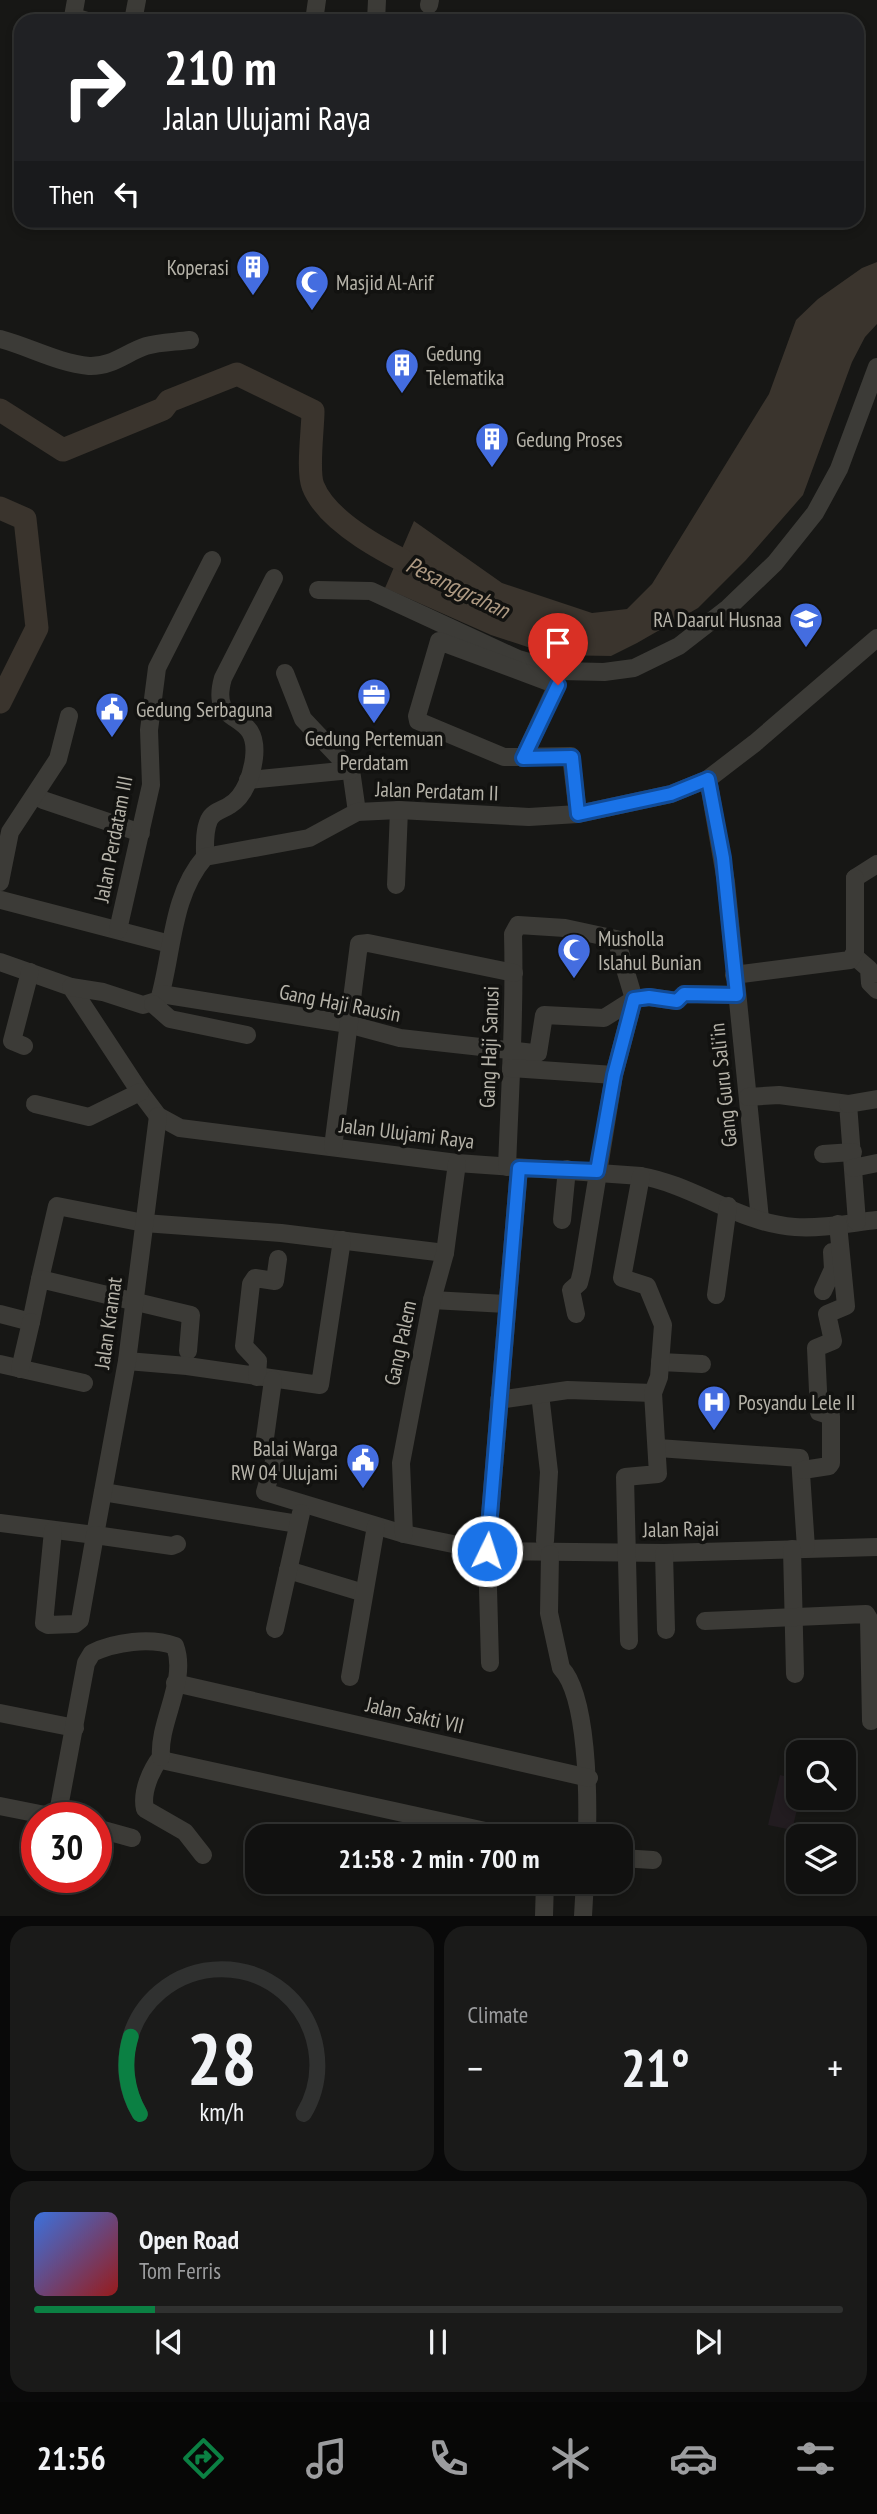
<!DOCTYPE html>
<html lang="en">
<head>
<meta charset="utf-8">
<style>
  body { margin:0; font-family:"PT Sans Narrow",sans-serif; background:#1a1a19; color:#f1f3f6; height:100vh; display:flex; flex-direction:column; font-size:26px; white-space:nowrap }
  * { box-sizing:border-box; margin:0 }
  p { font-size:23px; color:#9c9d9f }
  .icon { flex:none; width:38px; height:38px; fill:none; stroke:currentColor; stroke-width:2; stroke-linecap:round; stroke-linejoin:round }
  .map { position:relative; height:1916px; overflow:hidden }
  .drawer { display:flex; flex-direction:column; gap:10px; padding:10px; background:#090909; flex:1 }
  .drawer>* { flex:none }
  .hud { position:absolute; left:14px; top:14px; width:850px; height:214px; border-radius:21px; box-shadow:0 4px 10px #0003,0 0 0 2px #303130; background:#202124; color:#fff; overflow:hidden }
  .controls { position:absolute; left:786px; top:1740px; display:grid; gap:14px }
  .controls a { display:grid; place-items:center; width:70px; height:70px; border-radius:14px; background:#111110; box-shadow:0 4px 10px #0003,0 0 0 2px #303130; font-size:35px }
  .speed { position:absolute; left:21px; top:1802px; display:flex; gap:14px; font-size:35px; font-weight:700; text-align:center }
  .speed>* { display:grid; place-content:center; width:91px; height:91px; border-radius:50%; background:#111110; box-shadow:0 4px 10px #0003,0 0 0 2px #303130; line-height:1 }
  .speed .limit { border:10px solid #d22; background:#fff; color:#111 }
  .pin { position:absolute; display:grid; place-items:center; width:60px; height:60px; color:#fff; margin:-72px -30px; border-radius:50% 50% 50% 0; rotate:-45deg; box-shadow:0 0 7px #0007 }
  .pin .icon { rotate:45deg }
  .me { position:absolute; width:77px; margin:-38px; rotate:4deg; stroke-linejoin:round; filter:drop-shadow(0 0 5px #0008) }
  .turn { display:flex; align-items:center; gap:24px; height:147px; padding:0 35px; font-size:32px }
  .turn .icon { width:91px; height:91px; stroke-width:2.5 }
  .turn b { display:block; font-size:49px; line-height:60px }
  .then { display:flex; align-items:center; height:66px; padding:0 35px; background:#0003; gap:14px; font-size:26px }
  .big { font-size:52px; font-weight:700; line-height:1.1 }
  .drawer .card { flex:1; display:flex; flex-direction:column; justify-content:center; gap:10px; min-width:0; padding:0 24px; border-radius:21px; background:#1a1a19 }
  .drawer .dial { align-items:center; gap:0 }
  .dial svg { height:182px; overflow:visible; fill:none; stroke:#303130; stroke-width:7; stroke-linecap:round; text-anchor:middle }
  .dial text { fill:#f1f3f6; stroke:none }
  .song { display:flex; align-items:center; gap:21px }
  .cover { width:84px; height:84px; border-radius:10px; background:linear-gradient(135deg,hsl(220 70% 55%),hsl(0 70% 35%)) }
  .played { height:7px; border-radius:4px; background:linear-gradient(90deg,#0b8043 15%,#303130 15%) }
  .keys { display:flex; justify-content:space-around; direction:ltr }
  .heat { display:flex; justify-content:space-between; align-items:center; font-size:38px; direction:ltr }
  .drawer .tiles { flex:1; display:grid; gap:10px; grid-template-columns:1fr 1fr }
  .card:last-child { grid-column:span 2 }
  .trip { position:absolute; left:245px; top:1824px; width:388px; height:70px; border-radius:21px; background:#111110; box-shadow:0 4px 10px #0003,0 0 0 2px #303130; font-weight:700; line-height:70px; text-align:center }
  .menu { display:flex; height:112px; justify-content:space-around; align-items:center; background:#070706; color:#9c9d9f }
  .menu .icon { width:49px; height:49px }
  .menu .on { color:#0b8043 }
  .menu b { font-size:32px; color:#f1f3f6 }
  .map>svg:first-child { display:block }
</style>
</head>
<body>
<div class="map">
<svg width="877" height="1916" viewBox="0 0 877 1916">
  <rect width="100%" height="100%" fill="#171715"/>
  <polygon fill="#221c20" points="780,1775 798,1779 800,1797 792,1830 768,1825"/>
  <polygon fill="#3a342d" points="877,262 877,324 865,337 852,362 803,495 746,560 698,608 637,643 611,656 552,655 491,635 385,588 414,521 502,583 592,613 627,609 652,584 769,394 796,320 818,299 862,268"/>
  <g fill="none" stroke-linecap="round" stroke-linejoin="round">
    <g stroke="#3a342d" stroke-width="23">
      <path d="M0,410L63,450L163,409L169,401L237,374L313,411C313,429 307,471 313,486C328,524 391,555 426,572"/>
      <polyline points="0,508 25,519 37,628 0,702"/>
    </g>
    <g stroke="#3c3b37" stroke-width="18">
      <polyline points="76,0 73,17 87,21"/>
      <polyline points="429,5 430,0"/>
      <polyline points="133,21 137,0"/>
      <polyline points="314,21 317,0"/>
      <polyline points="376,21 377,0"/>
      <path d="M0,339C30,347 58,363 89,366C112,367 127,352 146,346C159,342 176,342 190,340"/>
      <polyline points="318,590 371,591 518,659 560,671 604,672 634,668 679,646 728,608 775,563 815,513 839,469 877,367"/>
      <polyline points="285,673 303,719 351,770 357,812"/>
      <polyline points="523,758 557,685 439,641 417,716 418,721 504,757 571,756 578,814"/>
      <polyline points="708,779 726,882 760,1219"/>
      <polyline points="248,780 351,770"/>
      <polyline points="43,800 141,833"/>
      <path d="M205,857C205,845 204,831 209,820C213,811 223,810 230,805C245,796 252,774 254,758C260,706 208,731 223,678L274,578"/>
      <polyline points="855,878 877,864"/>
      <polyline points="0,882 10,832 58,759 69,716"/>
      <polyline points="396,885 399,810"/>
      <polyline points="1,900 170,944"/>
      <polyline points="118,930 151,785 149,730 157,668 212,560"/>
      <polyline points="854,956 869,969 870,983 877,990"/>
      <path d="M0,962L71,987L140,1092L158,1116L180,1128L457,1163L641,1176C694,1185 741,1224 795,1227C822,1229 850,1223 877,1220"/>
      <polyline points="734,975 850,960 855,952 855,878"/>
      <path d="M71,987L103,992L143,1005L159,1000C173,952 171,896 205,857L309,838L357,812L399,810L529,817L578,814L671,794L708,779L755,743L877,638"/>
      <path d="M161,994L348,1024L400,1038L534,1053H538L544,1015L604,1018L634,999L616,939L565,928L518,925L513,934C515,1011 510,1089 507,1167"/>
      <polyline points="153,1004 170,1019 247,1035"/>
      <polyline points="24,1046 12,1041 30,972"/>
      <polyline points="511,1068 614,1075"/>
      <polyline points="748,1097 779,1095 848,1104 857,1222"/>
      <polyline points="35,1104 89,1117 140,1092"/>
      <polyline points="848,1104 877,1099"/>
      <polyline points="333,1147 359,944 368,943 514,973"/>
      <polyline points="823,1154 853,1152"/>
      <polyline points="853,1168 877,1163"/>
      <polyline points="562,1220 567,1169"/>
      <polyline points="40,1279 57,1206 144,1223 281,1233 445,1253"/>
      <polyline points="823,1291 833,1269 832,1252"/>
      <polyline points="716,1295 728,1206"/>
      <polyline points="432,1300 506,1304"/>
      <polyline points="0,1314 31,1322 40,1279 191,1315 188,1351"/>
      <polyline points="576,1314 571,1290 579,1283 582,1271 614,1075 634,999 649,997 677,1001 684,994 737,995"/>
      <polyline points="127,1361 187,1366 320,1385 342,1240"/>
      <polyline points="660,1362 702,1364"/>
      <polyline points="0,1364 84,1383"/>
      <polyline points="20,1369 31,1322"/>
      <polyline points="257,1377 258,1361 244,1346 251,1284 255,1278 275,1281 278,1259"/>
      <polyline points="273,1380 264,1445 275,1458 265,1492 404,1534 487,1551 664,1553 877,1547"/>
      <polyline points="540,1394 549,1472 545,1541"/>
      <polyline points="499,1400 568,1390 653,1393"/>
      <polyline points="658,1448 800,1458 806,1548"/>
      <polyline points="803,1470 829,1466 831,1463 831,1416 819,1412 816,1348 833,1341 827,1314 846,1306 838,1224"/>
      <polyline points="103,1492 298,1524"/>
      <polyline points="0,1523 95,1535 127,1361 158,1116"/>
      <polyline points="53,1531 44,1623 48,1625 75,1624 80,1620 95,1535 172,1546 177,1544"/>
      <polyline points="404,1534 401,1463 432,1300 445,1253 457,1163"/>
      <polyline points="792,1549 795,1674"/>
      <polyline points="664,1553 666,1630"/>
      <path d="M550,1554L549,1613L561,1668C588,1696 588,1797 587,1836"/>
      <polyline points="288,1570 364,1593"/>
      <polyline points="705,1621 866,1614 869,1619 871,1721"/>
      <polyline points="275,1629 301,1513"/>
      <polyline points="629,1641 625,1477 658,1474 653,1393 659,1377 663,1325 647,1286 622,1278 641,1176"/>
      <polyline points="490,1663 487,1551 519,1168"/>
      <polyline points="350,1677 376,1526"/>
      <polyline points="175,1683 589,1778"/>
      <polyline points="0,1713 75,1728"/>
      <polyline points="161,1757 166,1761 508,1836"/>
      <path d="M161,1757C151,1770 141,1792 145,1809L185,1832L203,1855"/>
      <polyline points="0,1806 60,1818"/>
      <path d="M57,1818L86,1663L92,1653C115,1642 150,1637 175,1646C188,1681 158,1722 161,1757"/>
      <polyline points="96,1828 132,1838"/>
      <polyline points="621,1858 653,1860"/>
      <polyline points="544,1916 545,1881"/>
      <polyline points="583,1916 585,1881"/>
    </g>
  </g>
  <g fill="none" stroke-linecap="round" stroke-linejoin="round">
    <g stroke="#114b97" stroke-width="18">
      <polyline id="route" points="487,1551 519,1168 597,1171 614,1075 634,999 649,997 677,1001 684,994 737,995 723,858 708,779 671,794 578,814 572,757 523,758 558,685"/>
    </g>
    <use href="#route" stroke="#1a73e8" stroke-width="12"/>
  </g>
  <defs>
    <g id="building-pin" transform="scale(1.75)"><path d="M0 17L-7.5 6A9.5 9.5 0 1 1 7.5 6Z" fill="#446de0" stroke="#121210"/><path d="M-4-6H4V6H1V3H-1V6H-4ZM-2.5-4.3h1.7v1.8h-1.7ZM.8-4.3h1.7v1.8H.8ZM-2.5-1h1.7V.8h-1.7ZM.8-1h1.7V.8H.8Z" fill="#fff"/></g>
    <g id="mosque-pin" transform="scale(1.75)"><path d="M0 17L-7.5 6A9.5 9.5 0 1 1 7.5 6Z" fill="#446de0" stroke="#121210"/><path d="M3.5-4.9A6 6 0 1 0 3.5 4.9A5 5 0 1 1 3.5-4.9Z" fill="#fff"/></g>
    <g id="school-pin" transform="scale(1.75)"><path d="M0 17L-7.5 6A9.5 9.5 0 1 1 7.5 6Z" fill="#446de0" stroke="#121210"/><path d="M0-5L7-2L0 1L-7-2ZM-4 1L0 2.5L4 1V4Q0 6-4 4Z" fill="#fff"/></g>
    <g id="office-pin" transform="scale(1.75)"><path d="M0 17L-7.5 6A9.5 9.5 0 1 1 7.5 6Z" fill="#446de0" stroke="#121210"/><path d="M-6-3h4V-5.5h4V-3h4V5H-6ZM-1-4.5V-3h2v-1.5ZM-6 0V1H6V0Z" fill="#fff"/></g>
    <g id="civic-pin" transform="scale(1.75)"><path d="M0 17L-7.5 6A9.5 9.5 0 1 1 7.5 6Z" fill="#446de0" stroke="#121210"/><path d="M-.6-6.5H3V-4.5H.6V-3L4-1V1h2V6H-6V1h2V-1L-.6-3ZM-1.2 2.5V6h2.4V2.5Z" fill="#fff"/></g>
    <g id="hospital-pin" transform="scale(1.75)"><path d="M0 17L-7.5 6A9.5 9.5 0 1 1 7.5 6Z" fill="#446de0" stroke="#121210"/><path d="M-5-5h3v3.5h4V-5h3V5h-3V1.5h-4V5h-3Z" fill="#fff"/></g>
  </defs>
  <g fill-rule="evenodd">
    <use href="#building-pin" x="253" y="267"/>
    <use href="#mosque-pin" x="312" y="282"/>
    <use href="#building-pin" x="402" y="365"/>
    <use href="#building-pin" x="492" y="439"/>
    <use href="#school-pin" x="806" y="619"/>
    <use href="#office-pin" x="374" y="695"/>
    <use href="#civic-pin" x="112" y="709"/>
    <use href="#mosque-pin" x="574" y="950"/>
    <use href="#hospital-pin" x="714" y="1402"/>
    <use href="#civic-pin" x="363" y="1460"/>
  </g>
  <g text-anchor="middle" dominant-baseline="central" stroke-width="7" stroke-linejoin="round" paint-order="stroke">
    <g font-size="21" fill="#b6b3a9" stroke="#121210" text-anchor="start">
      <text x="229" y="267" text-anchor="end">Koperasi</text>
      <text x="336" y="282">Masjid Al-Arif</text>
      <text x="426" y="353">Gedung<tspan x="426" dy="24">Telematika</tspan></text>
      <text x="516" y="439">Gedung Proses</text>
      <text x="782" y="619" text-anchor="end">RA Daarul Husnaa</text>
      <text x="136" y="709">Gedung Serbaguna</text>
      <text x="374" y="738" text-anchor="middle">Gedung Pertemuan<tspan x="374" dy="24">Perdatam</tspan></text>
      <text x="598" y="938">Musholla<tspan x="598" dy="24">Islahul Bunian</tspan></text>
      <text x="738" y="1402">Posyandu Lele II</text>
      <text x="338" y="1448" text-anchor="end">Balai Warga<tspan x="338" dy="24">RW 04 Ulujami</tspan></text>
    </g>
    <g font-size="21" fill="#b6b3a9" stroke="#121210">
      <text transform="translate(437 791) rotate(2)">Jalan Perdatam II</text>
      <text transform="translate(113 839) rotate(-79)">Jalan Perdatam III</text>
      <text transform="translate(340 1003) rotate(11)">Gang Haji Rausin</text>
      <text transform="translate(489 1047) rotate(-88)">Gang Haji Sanusi</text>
      <text transform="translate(723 1085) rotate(-96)">Gang Guru Sali'in</text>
      <text transform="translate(407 1133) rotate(7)">Jalan Ulujami Raya</text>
      <text transform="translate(108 1323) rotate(-82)">Jalan Kramat</text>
      <text transform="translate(400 1343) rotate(-78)">Gang Palem</text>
      <text transform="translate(681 1529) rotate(-1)">Jalan Rajai</text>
      <text transform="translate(415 1715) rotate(13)">Jalan Sakti VII</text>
    </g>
    <g font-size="23" font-style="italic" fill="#ae9a83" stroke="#121210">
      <text transform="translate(458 587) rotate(26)">Pesanggrahan</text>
    </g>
  </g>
</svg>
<div class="controls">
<a><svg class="icon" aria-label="search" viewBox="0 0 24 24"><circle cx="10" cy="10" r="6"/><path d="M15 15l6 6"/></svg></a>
<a><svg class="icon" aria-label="layers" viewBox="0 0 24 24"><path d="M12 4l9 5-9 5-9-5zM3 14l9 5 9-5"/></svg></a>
</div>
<div class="speed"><div class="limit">30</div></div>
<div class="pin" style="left:558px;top:685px;background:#d93025"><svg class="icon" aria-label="arrive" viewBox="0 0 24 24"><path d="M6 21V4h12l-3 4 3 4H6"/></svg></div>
<svg class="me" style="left:487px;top:1551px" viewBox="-20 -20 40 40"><circle r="17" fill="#1a73e8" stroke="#fff" stroke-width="3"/><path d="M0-11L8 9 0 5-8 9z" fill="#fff"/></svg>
<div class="trip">21:58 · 2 min · 700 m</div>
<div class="hud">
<div class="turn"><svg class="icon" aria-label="right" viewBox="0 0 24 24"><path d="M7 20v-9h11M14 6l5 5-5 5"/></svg><div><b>210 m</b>Jalan Ulujami Raya</div></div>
<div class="then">Then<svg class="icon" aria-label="left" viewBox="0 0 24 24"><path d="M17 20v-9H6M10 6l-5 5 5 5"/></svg></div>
</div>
</div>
<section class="drawer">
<div class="tiles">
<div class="card dial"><svg viewBox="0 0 100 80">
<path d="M14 69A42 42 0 1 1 86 69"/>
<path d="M14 69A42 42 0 0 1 10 35" stroke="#0b8043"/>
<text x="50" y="56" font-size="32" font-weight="700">28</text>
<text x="50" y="72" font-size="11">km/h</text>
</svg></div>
<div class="card"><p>Climate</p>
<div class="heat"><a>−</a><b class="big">21°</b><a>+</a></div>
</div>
<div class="card">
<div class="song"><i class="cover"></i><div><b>Open Road</b><p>Tom Ferris</p></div></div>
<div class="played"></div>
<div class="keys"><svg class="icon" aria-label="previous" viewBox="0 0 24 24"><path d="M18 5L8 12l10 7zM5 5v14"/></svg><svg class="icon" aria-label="pause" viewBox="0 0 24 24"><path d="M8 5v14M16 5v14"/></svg><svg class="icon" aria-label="next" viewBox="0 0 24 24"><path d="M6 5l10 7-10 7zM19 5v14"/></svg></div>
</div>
</div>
</section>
<nav class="menu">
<b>21:56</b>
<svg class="icon on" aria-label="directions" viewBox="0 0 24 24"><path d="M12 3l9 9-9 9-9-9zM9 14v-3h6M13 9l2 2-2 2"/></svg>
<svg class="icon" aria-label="music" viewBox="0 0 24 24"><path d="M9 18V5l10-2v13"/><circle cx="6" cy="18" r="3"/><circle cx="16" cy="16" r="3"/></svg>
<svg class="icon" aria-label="phone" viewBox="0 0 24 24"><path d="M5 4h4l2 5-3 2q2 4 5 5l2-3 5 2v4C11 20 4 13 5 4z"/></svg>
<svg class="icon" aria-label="climate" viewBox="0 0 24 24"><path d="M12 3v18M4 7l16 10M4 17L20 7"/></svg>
<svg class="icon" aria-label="car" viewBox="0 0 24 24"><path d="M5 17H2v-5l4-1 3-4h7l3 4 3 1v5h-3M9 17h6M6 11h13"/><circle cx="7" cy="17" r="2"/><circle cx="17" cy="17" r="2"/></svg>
<svg class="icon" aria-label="filters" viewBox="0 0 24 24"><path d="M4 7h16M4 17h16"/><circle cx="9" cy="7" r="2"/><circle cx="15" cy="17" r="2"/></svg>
</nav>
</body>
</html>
